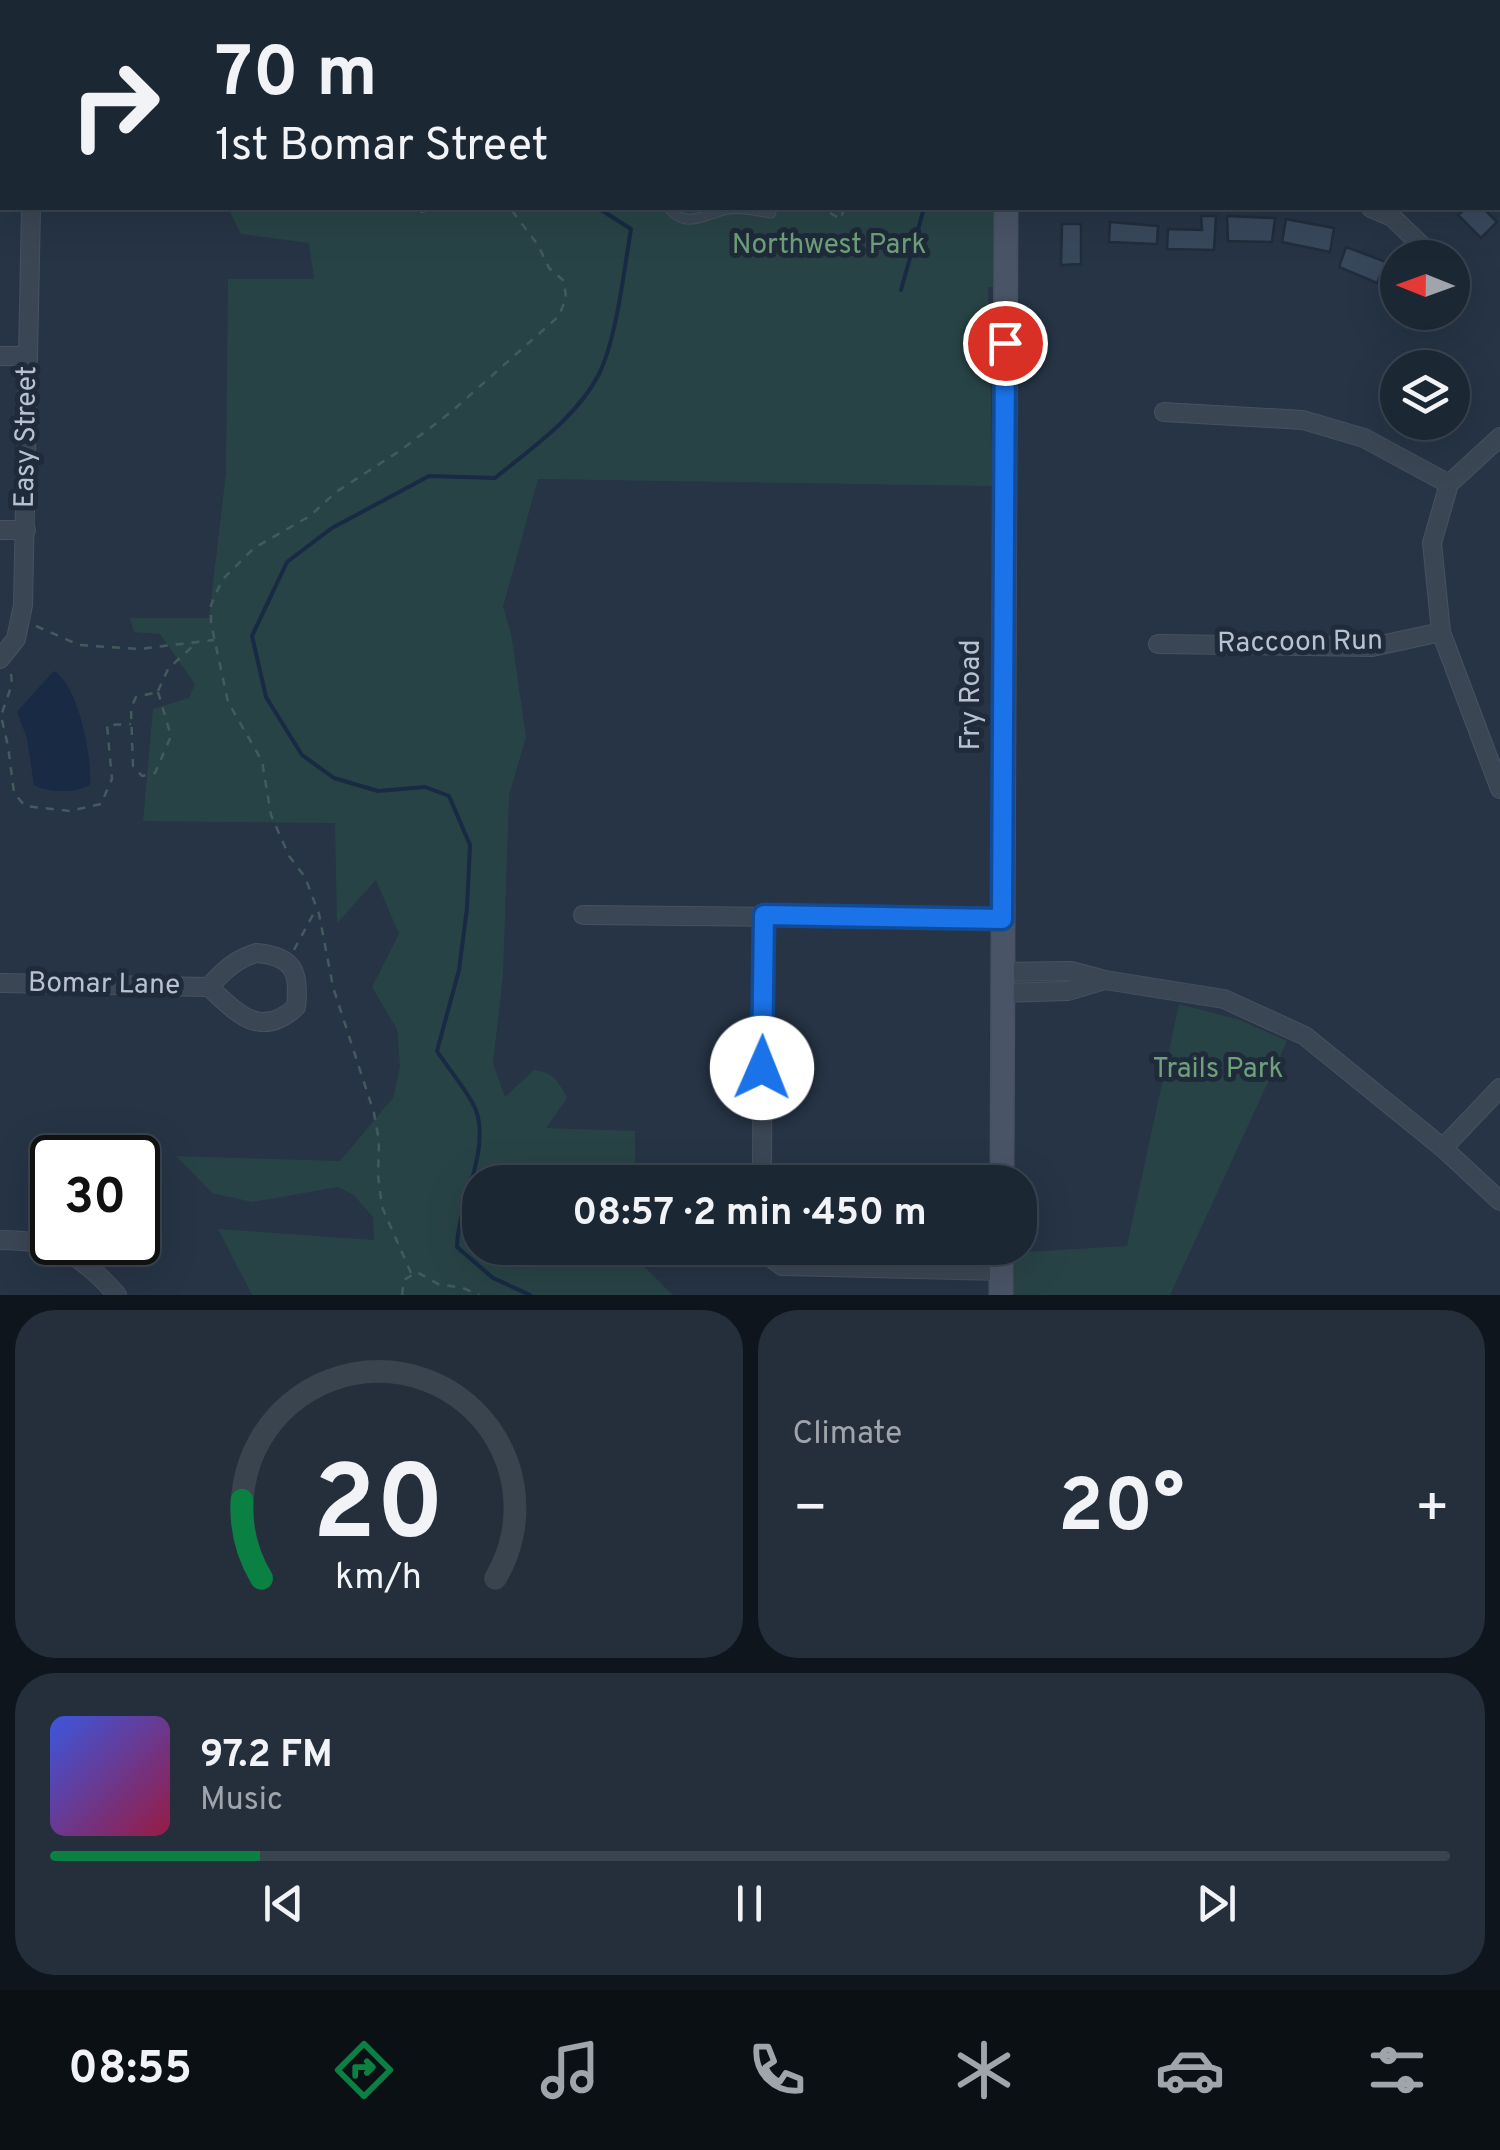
<!DOCTYPE html>
<html lang="en">
<head>
<meta charset="utf-8">
<style>
  body { margin:0; font-family:Overpass,sans-serif; background:#252f3c; color:#f1f3f6; height:100vh; display:flex; flex-direction:column; font-size:38px; white-space:nowrap }
  * { box-sizing:border-box; margin:0 }
  p { font-size:32px; color:#a0a5ac }
  .icon { flex:none; width:55px; height:55px; fill:none; stroke:currentColor; stroke-width:2; stroke-linecap:round; stroke-linejoin:round }
  .map { position:relative; height:1295px; overflow:hidden }
  .side { display:flex; flex-direction:column; gap:15px; padding:15px; background:#0f151d; flex:1 }
  .side>* { flex:none }
  .hud { position:absolute; left:0px; top:0px; width:1500px; height:210px; box-shadow:0 10px 40px #0002,0 0 0 2px #3a444f; background:#1c2734; color:#f1f3f6; overflow:hidden }
  .needle { width:65px; rotate:271deg }
  .controls { position:absolute; left:1380px; top:240px; display:grid; gap:20px }
  .controls a { display:grid; place-items:center; width:90px; height:90px; border-radius:50%; background:#1c2734; box-shadow:0 10px 40px #0002,0 0 0 2px #3a444f; font-size:50px }
  .speed { position:absolute; left:30px; top:1135px; display:flex; gap:20px; font-size:50px; font-weight:700; text-align:center }
  .speed>* { display:grid; place-content:center; width:130px; height:130px; border-radius:50%; background:#1c2734; box-shadow:0 10px 40px #0002,0 0 0 2px #3a444f; line-height:1 }
  .speed .limit { border:5px solid #111; border-radius:15px; background:#fff; color:#111 }
  .pin { position:absolute; display:grid; place-items:center; width:85px; height:85px; color:#fff; margin:-42px; border:5px solid #fff; border-radius:50%; box-shadow:0 2px 10px #0007 }
  .me { position:absolute; width:110px; margin:-55px; rotate:1deg; stroke-linejoin:round; filter:drop-shadow(0 0 8px #0008) }
  .turn { display:flex; align-items:center; gap:35px; height:210px; padding:0 50px; font-size:45px }
  .turn .icon { width:130px; height:130px; stroke-width:2.5 }
  .turn b { display:block; font-size:70px; line-height:85px }
  .big { font-size:75px; font-weight:700; line-height:1.1 }
  .side .tile { flex:1; display:flex; flex-direction:column; justify-content:center; gap:15px; min-width:0; padding:0 35px; border-radius:40px; background:#252f3c }
  .side .dial { align-items:center; gap:0 }
  .dial svg { height:260px; overflow:visible; fill:none; stroke:#3a444f; stroke-width:7; stroke-linecap:round; text-anchor:middle }
  .dial text { fill:#f1f3f6; stroke:none }
  .song { display:flex; align-items:center; gap:30px }
  .cover { width:120px; height:120px; border-radius:15px; background:linear-gradient(135deg,hsl(230 70% 55%),hsl(340 70% 35%)) }
  .played { height:10px; border-radius:5px; background:linear-gradient(90deg,#0b8043 15%,#3a444f 15%) }
  .keys { display:flex; justify-content:space-around; direction:ltr }
  .heat { display:flex; justify-content:space-between; align-items:center; font-size:55px; direction:ltr }
  .side .tiles { flex:1; display:grid; gap:15px; grid-template-columns:1fr 1fr }
  .tile:last-child { grid-column:span 2 }
  .trip { position:absolute; left:462px; top:1165px; width:575px; height:100px; border-radius:40px; background:#1c2734; box-shadow:0 10px 40px #0002,0 0 0 2px #3a444f; font-weight:700; line-height:100px; text-align:center }
  .tab-bar { display:flex; height:160px; justify-content:space-around; align-items:center; background:#0b1015; color:#a0a5ac }
  .tab-bar .icon { width:70px; height:70px }
  .tab-bar .on { color:#0b8043 }
  .tab-bar b { font-size:45px; color:#f1f3f6 }
  .map>svg:first-child { display:block }
</style>
</head>
<body>
<div class="map">
<svg width="1500" height="1295" viewBox="0 0 1500 1295">
  <rect width="100%" height="100%" fill="#263445"/>
  <g fill="#284346">
    <polygon points="306,0 961,0 304,2"/>
    <path d="M228,208H1006L1005,287H988L993,486L538,479L503,607L511,633L526,737L509,795L503,975L493,1063L505,1097L534,1070C553,1072 559,1082 567,1098L546,1128L635,1131V1182H480V1248H634V1257L673,1295H252L218,1229L374,1240L373,1217L354,1195L338,1187L252,1202L212,1193L176,1156L340,1161L393,1098L400,1067L397,1029L372,987L399,934L376,880L337,923L335,823L143,821L153,709L189,698L195,684L160,634L134,632L130,618H209L226,473L228,279H314L309,243L241,234Z"/>
    <polygon points="1179,1004 1240,1020 1287,1041 1170,1295 1007,1295 1007,1253 1127,1246"/>
  </g>
  <path fill="#182a44" d="M54,671C79,687 92,756 90,785C74,793 50,793 34,785L27,738L17,712C30,697 41,685 54,671Z"/>
  <g fill="none" stroke-linecap="round" stroke-linejoin="round">
    <g stroke="#182a44" stroke-width="4">
      <polyline points="507,0 508,2"/>
      <polyline points="901,290 924,208"/>
      <path d="M530,1295L493,1278L457,1247C458,1205 487,1159 478,1117C475,1100 447,1067 437,1051L459,970L467,908L470,845L449,796L425,787L378,791L334,778L302,755L266,697L252,636L287,562L332,528L429,476L495,478C532,448 577,417 599,374C617,337 624,270 631,229L598,208"/>
    </g>
  </g>
  <g fill="#38485b" stroke="#212c3c" stroke-width="2.5">
    <polygon points="1466,208 1483,208 1497,222 1481,238 1458,215"/>
    <polygon points="1201,216 1216,216 1214,250 1167,249 1168,229 1202,230"/>
    <polygon points="1227,216 1275,218 1272,242 1228,241"/>
    <polygon points="1286,219 1334,228 1330,252 1282,242"/>
    <polygon points="1110,222 1158,226 1157,244 1109,242"/>
    <polygon points="1062,224 1081,224 1081,264 1061,265"/>
    <polygon points="1346,247 1386,262 1377,283 1339,267"/>
  </g>
  <g fill="none" stroke-linecap="round" stroke-linejoin="round">
    <g stroke="#475161" stroke-width="11">
      <path id="lane" d="M669,208C686,231 708,212 729,209C743,207 757,211 771,213"/>
    </g>
    <g stroke="#475161" stroke-width="20">
      <g id="street">
        <polyline points="66,0 66,2"/>
        <polyline points="1414,2 1416,0"/>
        <polyline points="0,194 2,195"/>
        <polyline points="1371,208 1392,217 1435,258"/>
        <polyline points="0,356 28,356"/>
        <polyline points="1164,412 1303,420 1364,438 1449,484"/>
        <polyline points="1500,437 1449,484 1432,543 1441,632 1500,789"/>
        <polyline points="0,530 26,530"/>
        <polyline points="1158,644 1372,647 1441,632"/>
        <polyline points="0,659 16,639 23,605 31,208"/>
        <polyline points="583,915 1002,919"/>
        <path d="M256,953C294,956 300,972 296,1007C260,1040 237,1013 209,987C223,971 236,959 256,953Z"/>
        <polyline points="1003,972 1071,971 1105,980 1224,999 1305,1036 1443,1148 1500,1201"/>
        <polyline points="0,983 209,987"/>
        <polyline points="1003,993 1068,991 1105,980"/>
        <polyline points="1443,1148 1500,1088"/>
        <polyline points="762,1182 763,915"/>
        <path d="M0,1240C56,1240 81,1254 117,1295"/>
        <polyline points="765,1248 766,1254 782,1266 1001,1271"/>
      </g>
    </g>
    <g stroke="#475161" stroke-width="25">
      <g id="secondary">
        <polyline points="1008,2 1008,0"/>
        <polyline points="1002,1182 1006,208"/>
        <polyline points="1001,1295 1001,1248"/>
      </g>
    </g>
    <g stroke="#425b5d" stroke-width="2.5" stroke-dasharray="8 8" stroke-linecap="butt">
      <polyline points="400,0 401,2"/>
      <polyline points="465,0 465,2"/>
      <polyline points="584,0 584,2"/>
      <polyline points="405,208 421,212 439,208"/>
      <polyline points="830,213 841,219 844,208"/>
      <polyline points="36,626 79,645 139,649 214,640"/>
      <polyline points="11,674 12,684 1,716 8,746 14,793 25,806 70,811 101,804 112,779 107,725 131,724"/>
      <polyline points="158,691 168,669 195,644"/>
      <polygon points="158,692 171,736 155,773 142,776 133,766 131,708 136,697"/>
      <polyline points="294,950 316,909"/>
      <polyline points="411,1273 382,1207 378,1175 379,1141 374,1113 333,987 319,914 305,877 289,856 271,815 262,761 228,702 211,623 211,605 222,580 254,548 310,516 336,492 401,450 451,412 559,316 566,298 564,281 549,268 538,245 510,208"/>
      <polyline points="402,1295 404,1280 417,1272 438,1284 463,1288 479,1295"/>
    </g>
    <use href="#lane" stroke="#3b4654" stroke-width="9"/>
    <use href="#street" stroke="#3b4654" stroke-width="18"/>
    <use href="#secondary" stroke="#495467" stroke-width="22"/>
  </g>
  <g fill="none" stroke-linecap="round" stroke-linejoin="round">
    <g stroke="#114b97" stroke-width="25">
      <polyline id="route" points="762,1068 764,915 1002,919 1005,343"/>
    </g>
    <use href="#route" stroke="#1a73e8" stroke-width="18"/>
  </g>
  <g text-anchor="middle" dominant-baseline="central" stroke-width="10" stroke-linejoin="round" paint-order="stroke">
    <g font-size="28" fill="#6fa07a" stroke="#1f2a3a">
      <text x="829" y="246">Northwest Park</text>
      <text x="1218" y="1070">Trails Park</text>
    </g>
    <g font-size="28" fill="#b8c1ce" stroke="#1f2a3a">
      <text transform="translate(27 437) rotate(-89)">Easy Street</text>
      <text transform="translate(1300 643) rotate(-1)">Raccoon Run</text>
      <text transform="translate(972 695) rotate(-90)">Fry Road</text>
      <text transform="translate(104 985) rotate(1)">Bomar Lane</text>
    </g>
  </g>
</svg>
<div class="controls">
<a><svg class="needle" viewBox="-14 -14 28 28"><path d="M0-13l5 13h-10z" fill="#e53935"/><path d="M0 13l5-13h-10z" fill="#a0a5ac"/></svg></a>
<a><svg class="icon" aria-label="layers" viewBox="0 0 24 24"><path d="M12 4l9 5-9 5-9-5zM3 14l9 5 9-5"/></svg></a>
</div>
<div class="speed"><div class="limit">30</div></div>
<div class="pin" style="left:1005px;top:343px;background:#d93025"><svg class="icon" aria-label="arrive" viewBox="0 0 24 24"><path d="M6 21V4h12l-3 4 3 4H6"/></svg></div>
<svg class="me" style="left:762px;top:1068px" viewBox="-20 -20 40 40"><circle r="19" fill="#fff"/><path d="M0-13L10 11 0 6-10 11z" fill="#1a73e8"/></svg>
<div class="trip">08:57 · 2 min · 450 m</div>
<div class="hud">
<div class="turn"><svg class="icon" aria-label="right" viewBox="0 0 24 24"><path d="M7 20v-9h11M14 6l5 5-5 5"/></svg><div><b>70 m</b>1st Bomar Street</div></div>
</div>
</div>
<section class="side">
<div class="tiles">
<div class="tile dial"><svg viewBox="0 0 100 80">
<path d="M14 69A42 42 0 1 1 86 69"/>
<path d="M14 69A42 42 0 0 1 8 45" stroke="#0b8043"/>
<text x="50" y="56" font-size="32" font-weight="700">20</text>
<text x="50" y="72" font-size="11">km/h</text>
</svg></div>
<div class="tile"><p>Climate</p>
<div class="heat"><a>−</a><b class="big">20°</b><a>+</a></div>
</div>
<div class="tile">
<div class="song"><i class="cover"></i><div><b>97.2 FM</b><p>Music</p></div></div>
<div class="played"></div>
<div class="keys"><svg class="icon" aria-label="previous" viewBox="0 0 24 24"><path d="M18 5L8 12l10 7zM5 5v14"/></svg><svg class="icon" aria-label="pause" viewBox="0 0 24 24"><path d="M8 5v14M16 5v14"/></svg><svg class="icon" aria-label="next" viewBox="0 0 24 24"><path d="M6 5l10 7-10 7zM19 5v14"/></svg></div>
</div>
</div>
</section>
<nav class="tab-bar">
<b>08:55</b>
<svg class="icon on" aria-label="directions" viewBox="0 0 24 24"><path d="M12 3l9 9-9 9-9-9zM9 14v-3h6M13 9l2 2-2 2"/></svg>
<svg class="icon" aria-label="music" viewBox="0 0 24 24"><path d="M9 18V5l10-2v13"/><circle cx="6" cy="18" r="3"/><circle cx="16" cy="16" r="3"/></svg>
<svg class="icon" aria-label="phone" viewBox="0 0 24 24"><path d="M5 4h4l2 5-3 2q2 4 5 5l2-3 5 2v4C11 20 4 13 5 4z"/></svg>
<svg class="icon" aria-label="climate" viewBox="0 0 24 24"><path d="M12 3v18M4 7l16 10M4 17L20 7"/></svg>
<svg class="icon" aria-label="car" viewBox="0 0 24 24"><path d="M5 17H2v-5l4-1 3-4h7l3 4 3 1v5h-3M9 17h6M6 11h13"/><circle cx="7" cy="17" r="2"/><circle cx="17" cy="17" r="2"/></svg>
<svg class="icon" aria-label="filters" viewBox="0 0 24 24"><path d="M4 7h16M4 17h16"/><circle cx="9" cy="7" r="2"/><circle cx="15" cy="17" r="2"/></svg>
</nav>
</body>
</html>
